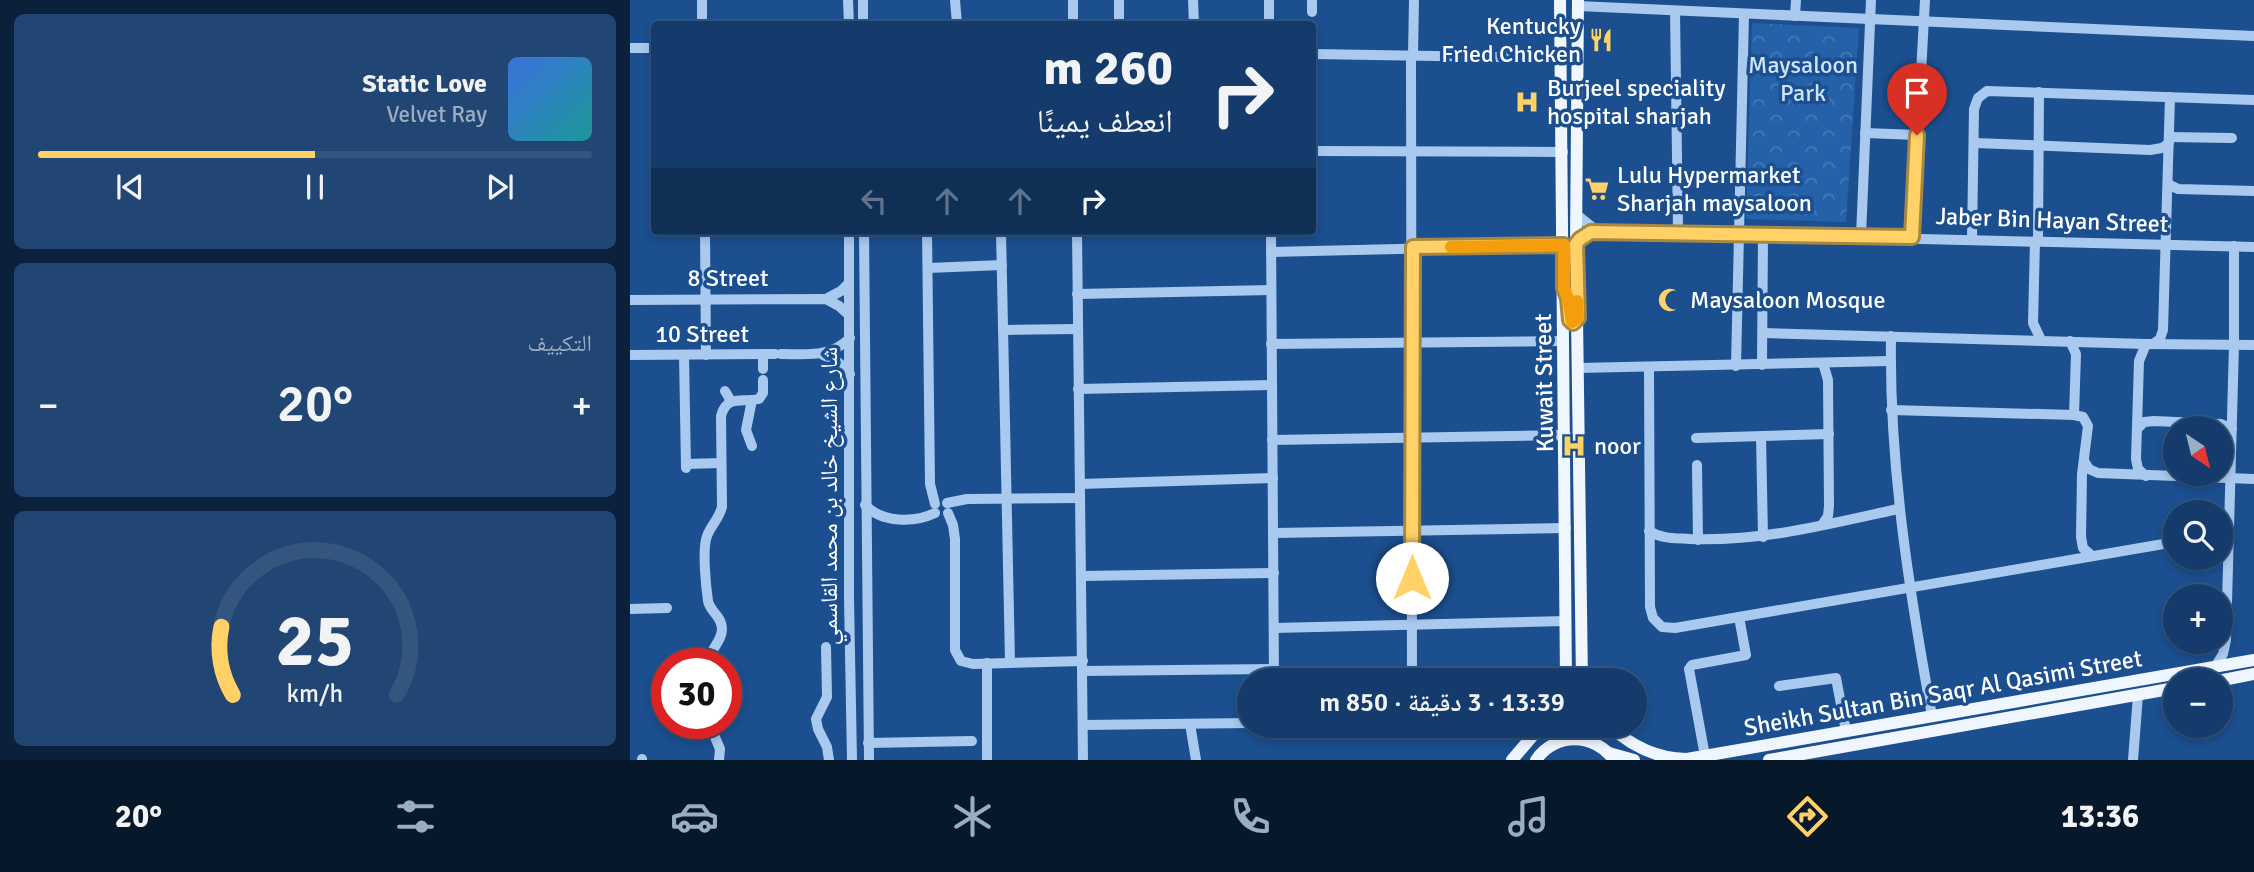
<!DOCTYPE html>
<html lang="ar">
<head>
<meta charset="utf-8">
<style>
  body { margin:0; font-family:Signika,"Noto Naskh Arabic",sans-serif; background:#214673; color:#f1f3f6; direction:rtl; height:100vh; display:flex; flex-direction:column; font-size:26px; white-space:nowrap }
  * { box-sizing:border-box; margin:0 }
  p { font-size:23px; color:#9dadc1 }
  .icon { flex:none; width:38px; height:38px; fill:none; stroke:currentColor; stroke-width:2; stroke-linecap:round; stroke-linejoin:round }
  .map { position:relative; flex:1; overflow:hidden; direction:ltr }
  .sheet { display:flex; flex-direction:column; gap:14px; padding:14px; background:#0b203b; width:630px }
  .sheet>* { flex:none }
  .top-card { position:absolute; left:21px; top:21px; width:665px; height:214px; border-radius:7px; box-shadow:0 4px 10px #0003,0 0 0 2px #33557e; direction:rtl; background:#143b6b; color:#f1f3f6; overflow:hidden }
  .needle { width:46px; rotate:145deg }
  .fabs { position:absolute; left:1533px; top:416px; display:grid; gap:14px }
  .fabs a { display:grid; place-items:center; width:70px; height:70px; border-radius:50%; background:#143b6b; box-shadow:0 4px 10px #0003,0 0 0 2px #33557e; font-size:35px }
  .speed { position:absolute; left:21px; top:648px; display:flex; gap:14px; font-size:35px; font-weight:700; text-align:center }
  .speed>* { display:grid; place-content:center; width:91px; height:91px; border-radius:50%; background:#143b6b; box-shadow:0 4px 10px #0003,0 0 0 2px #33557e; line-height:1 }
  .speed .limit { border:10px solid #d22; background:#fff; color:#111 }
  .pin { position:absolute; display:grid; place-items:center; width:60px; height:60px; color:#fff; margin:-72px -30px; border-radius:50% 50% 50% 0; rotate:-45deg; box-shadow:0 0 7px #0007 }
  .pin .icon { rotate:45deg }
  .me { position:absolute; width:77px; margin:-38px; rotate:0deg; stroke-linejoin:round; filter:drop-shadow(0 0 5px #0008) }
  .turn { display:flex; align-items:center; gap:24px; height:147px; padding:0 28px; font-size:32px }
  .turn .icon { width:91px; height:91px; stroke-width:2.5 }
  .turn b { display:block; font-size:49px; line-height:60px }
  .lanes { display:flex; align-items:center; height:66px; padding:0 28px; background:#0003; justify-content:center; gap:35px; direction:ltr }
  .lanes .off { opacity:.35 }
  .big { font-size:52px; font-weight:600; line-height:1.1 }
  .sheet .widget { flex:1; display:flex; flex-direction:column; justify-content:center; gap:10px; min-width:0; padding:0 24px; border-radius:10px; background:#214673 }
  .sheet .dial { align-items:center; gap:0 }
  .dial svg { height:182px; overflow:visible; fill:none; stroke:#33557e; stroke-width:7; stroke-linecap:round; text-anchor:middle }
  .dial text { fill:#f1f3f6; stroke:none }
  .song { display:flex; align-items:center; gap:21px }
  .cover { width:84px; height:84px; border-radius:10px; background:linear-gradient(135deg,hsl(220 70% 55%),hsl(180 70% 35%)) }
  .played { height:7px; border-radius:4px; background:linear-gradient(90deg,#ffd166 50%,#33557e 50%) }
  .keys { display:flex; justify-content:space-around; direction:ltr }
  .heat { display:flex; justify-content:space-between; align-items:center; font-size:38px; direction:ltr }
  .trip { position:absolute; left:607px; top:668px; width:410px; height:70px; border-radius:35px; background:#143b6b; box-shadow:0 4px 10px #0003,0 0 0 2px #33557e; font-weight:600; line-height:70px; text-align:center; direction:rtl }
  .tabs { display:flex; height:112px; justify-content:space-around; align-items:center; background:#08182b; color:#9dadc1 }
  .tabs .icon { width:49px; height:49px }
  .tabs .current { color:#ffd166 }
  .tabs b { font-size:32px; color:#f1f3f6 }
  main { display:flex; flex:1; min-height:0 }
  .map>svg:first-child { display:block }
</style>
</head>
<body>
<main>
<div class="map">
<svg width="1624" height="760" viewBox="0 0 1624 760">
  <defs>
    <pattern id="forest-crowns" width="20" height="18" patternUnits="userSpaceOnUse" patternTransform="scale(1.75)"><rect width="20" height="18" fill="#2461a8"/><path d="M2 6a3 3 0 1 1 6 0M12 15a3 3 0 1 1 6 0" fill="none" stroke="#4579b5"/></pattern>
  </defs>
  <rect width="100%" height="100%" fill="#1b4f8f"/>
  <polygon fill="url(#forest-crowns)" points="1122,23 1229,28 1216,222 1116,219"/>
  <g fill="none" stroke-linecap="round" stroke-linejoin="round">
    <g stroke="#a9c9ee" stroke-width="10">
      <polyline points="218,0 219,24"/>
      <polyline points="233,0 233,24"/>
      <polyline points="325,0 327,24"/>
      <polyline points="443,0 443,24"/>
      <polyline points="489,0 489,24"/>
      <polyline points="563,0 564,24"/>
      <polyline points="639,0 639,24"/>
      <polyline points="948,6 1624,36"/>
      <polyline points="1045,11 1048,231"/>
      <polyline points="682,12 682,0"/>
      <polyline points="1165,16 1166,0"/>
      <polyline points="72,24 72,0"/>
      <polyline points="0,48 24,48"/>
      <polyline points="682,54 931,58"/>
      <polyline points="781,55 782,681"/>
      <polyline points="783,55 784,0"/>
      <polyline points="1235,133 1287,135"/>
      <polyline points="1539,137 1602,138"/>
      <polyline points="1345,143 1520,150 1532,148 1539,143"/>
      <polyline points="682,151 933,152"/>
      <polyline points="1538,184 1548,189 1624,191"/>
      <polyline points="947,215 967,231"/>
      <polyline points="75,231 76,355"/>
      <polyline points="219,231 219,598 222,760"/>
      <polyline points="234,231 239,760"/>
      <polyline points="297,231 300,484 305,504"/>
      <polyline points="371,231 380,662"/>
      <polyline points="447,231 453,760"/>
      <polyline points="641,231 644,681"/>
      <polyline points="1231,236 1241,0"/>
      <polyline points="1282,237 1295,0"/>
      <polyline points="1342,239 1344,109 1348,98 1357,91 1624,100"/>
      <polyline points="1405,241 1403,323 1411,340"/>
      <polyline points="1408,241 1409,92"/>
      <polyline points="946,244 955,235 967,231 1624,247"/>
      <polyline points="641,252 934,245"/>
      <polyline points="298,268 372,265"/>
      <polyline points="447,294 641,290"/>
      <polyline points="196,299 211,291 218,284"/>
      <polyline points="0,300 196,299 209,306 219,315"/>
      <polyline points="373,330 447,329"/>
      <polyline points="1133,333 1516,344 1624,345"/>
      <path d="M1261,336C1259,465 1279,590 1302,716"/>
      <polyline points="1440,341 1446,354 1444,415"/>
      <polyline points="641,344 934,341"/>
      <polyline points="1516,344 1509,361 1506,459 1508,469 1516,476"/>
      <polyline points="1523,344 1530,339 1533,330 1540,97"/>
      <polyline points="133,354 133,369"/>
      <path d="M151,354C177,354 200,358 220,338"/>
      <polyline points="0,355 145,354"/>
      <polyline points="54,355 56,468"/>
      <polyline points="193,355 208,362 220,374"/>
      <polyline points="1132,365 1133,234"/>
      <polyline points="1106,366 1114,14"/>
      <polyline points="1019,367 1020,607 1023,618 1032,627 1045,628 1545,542"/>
      <polyline points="949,368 1260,361"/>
      <polyline points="448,389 642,385"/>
      <polyline points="95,391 101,401"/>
      <polyline points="1261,410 1444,415 1453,417 1458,426 1452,474 1451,537 1453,548 1462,556"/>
      <polyline points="1507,429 1514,422 1524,421 1591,424 1602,429"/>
      <polyline points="1131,436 1133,537"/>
      <polyline points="1066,438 1199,434"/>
      <polyline points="642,440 936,435"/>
      <polyline points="122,446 116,430 122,400"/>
      <polyline points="1454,461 1459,469 1468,473 1624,479"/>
      <polyline points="56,464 91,463"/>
      <polyline points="1067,465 1068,540"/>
      <polyline points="450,484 643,478"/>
      <polyline points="317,503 337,499 450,498"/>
      <path d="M235,505C252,523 284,523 305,513"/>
      <polyline points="318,513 323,525 325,539 325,650 331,661 343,664 453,661"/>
      <polyline points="1192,525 1198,516 1199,506 1198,380 1193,363"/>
      <path d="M1019,531C1032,539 1045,538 1060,539C1131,542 1199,524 1268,509"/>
      <polyline points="644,533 936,528"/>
      <polyline points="452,576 644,573"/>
      <polyline points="0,609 37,608"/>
      <polyline points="644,628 936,621"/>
      <polyline points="196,647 197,697 186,719 188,729 197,747 199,760"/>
      <path d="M78,663C79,650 92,642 92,629C92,616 80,612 78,601C76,587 72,549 77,536C81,525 89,519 92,507L91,416C97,394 112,403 129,399L133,393V380"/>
      <polyline points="1585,667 1593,654 1596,640 1604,344 1604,246"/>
      <polyline points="453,671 644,669"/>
      <polyline points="1149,686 1206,678 1216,731"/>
      <polyline points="79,723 90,749 89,760"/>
      <polyline points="560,724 566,760"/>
      <polyline points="453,725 620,723"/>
      <polyline points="238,743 342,741"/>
      <polyline points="1075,756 1059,669 1062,665 1116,655 1109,617"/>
      <polyline points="12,759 12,760"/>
      <polyline points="357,760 357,663"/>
      <polyline points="1503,760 1508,695"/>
    </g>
    <g stroke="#f0f6ff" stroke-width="12">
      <polyline points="930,0 936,681"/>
      <polyline points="948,0 946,244 952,681"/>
      <polyline points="1588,681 1624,674"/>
      <path d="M980,726C1002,747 1026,758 1056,759"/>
      <polyline points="979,753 1004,760"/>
      <polyline points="882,760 911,726"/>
      <path d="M906,760C925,732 965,733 984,760"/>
      <polyline points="1051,760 1624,660"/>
      <polyline points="1139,760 1545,688"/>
    </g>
  </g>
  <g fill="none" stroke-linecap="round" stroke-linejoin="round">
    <g stroke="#a68842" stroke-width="18">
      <polyline id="route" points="782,578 783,247 934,245 934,288 938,298 940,320 943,323 948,318 946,244 950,239 961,232 1282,237 1287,135"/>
    </g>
    <use href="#route" stroke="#ffd166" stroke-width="12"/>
    <polyline stroke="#f59e0b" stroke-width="12" points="821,247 934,245 934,288 938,298 942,322 948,318 947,301"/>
  </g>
  <defs>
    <g id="restaurant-bare" transform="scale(1.89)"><path d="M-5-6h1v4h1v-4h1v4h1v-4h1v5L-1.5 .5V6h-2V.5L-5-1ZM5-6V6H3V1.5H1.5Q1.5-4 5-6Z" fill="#ffd166" stroke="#1b4f8f" stroke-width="2.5" paint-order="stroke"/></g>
    <g id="hospital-bare" transform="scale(1.89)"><path d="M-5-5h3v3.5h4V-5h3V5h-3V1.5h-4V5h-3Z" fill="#ffd166" stroke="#1b4f8f" stroke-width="2.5" paint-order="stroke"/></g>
    <g id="supermarket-bare" transform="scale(1.89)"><path d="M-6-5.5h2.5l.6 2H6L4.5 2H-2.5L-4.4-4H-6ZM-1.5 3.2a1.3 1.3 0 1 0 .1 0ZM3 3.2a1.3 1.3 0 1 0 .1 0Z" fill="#ffd166" stroke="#1b4f8f" stroke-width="2.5" paint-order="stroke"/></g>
    <g id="mosque-bare" transform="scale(1.89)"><path d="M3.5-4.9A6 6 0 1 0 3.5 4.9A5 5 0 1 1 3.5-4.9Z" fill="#ffd166" stroke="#1b4f8f" stroke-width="2.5" paint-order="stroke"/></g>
  </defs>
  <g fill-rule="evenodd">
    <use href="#restaurant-bare" x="971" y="40"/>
    <use href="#hospital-bare" x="897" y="102"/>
    <use href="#supermarket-bare" x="967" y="189"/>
    <use href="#mosque-bare" x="1040" y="300"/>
    <use href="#hospital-bare" x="944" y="446"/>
  </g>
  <g text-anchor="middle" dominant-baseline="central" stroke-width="7" stroke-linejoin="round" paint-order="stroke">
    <g font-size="24" fill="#fff" stroke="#1b4f8f" text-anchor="start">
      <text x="951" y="26" text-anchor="end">Kentucky<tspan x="951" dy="28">Fried Chicken</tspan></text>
      <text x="917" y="88">Burjeel speciality<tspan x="917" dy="28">hospital sharjah</tspan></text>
      <text x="987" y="175">Lulu Hypermarket<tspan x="987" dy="28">Sharjah maysaloon</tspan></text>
      <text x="1060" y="300">Maysaloon Mosque</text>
      <text x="964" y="446">noor</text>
    </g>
    <g font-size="24" fill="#cfe3fa" stroke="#1b4f8f">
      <text x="1173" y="65">Maysaloon<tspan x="1173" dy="28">Park</tspan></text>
    </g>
    <g font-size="24" fill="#fff" stroke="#1b4f8f">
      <text transform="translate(1422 220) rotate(2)">Jaber Bin Hayan Street</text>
      <text x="98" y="278">8 Street</text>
      <text x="72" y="334">10 Street</text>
      <text transform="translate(914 383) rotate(-91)">Kuwait Street</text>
      <text transform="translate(199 496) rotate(-90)">شارع الشيخ خالد بن محمد القاسمي</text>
      <text transform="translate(1313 693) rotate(-10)">Sheikh Sultan Bin Saqr Al Qasimi Street</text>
    </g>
  </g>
</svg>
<div class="fabs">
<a><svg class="needle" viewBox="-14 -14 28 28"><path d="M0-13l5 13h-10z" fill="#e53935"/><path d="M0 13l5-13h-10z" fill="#9dadc1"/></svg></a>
<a><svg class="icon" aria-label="search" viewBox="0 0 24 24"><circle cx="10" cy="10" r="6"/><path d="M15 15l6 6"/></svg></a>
<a>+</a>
<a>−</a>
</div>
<div class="speed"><div class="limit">30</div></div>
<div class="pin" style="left:1287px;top:135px;background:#d93025"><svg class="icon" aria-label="arrive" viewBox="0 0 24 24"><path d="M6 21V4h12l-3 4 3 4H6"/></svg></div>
<svg class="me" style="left:782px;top:578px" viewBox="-20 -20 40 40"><circle r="19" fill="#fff"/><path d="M0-13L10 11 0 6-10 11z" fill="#ffd166"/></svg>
<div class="trip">13:39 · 3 دقيقة · 850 m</div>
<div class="top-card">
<div class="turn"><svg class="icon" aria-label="right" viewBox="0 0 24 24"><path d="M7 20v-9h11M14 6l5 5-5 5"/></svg><div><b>260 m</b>انعطف يمينًا</div></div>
<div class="lanes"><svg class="icon off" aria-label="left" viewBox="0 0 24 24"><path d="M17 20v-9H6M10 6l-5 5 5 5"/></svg><svg class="icon off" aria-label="ahead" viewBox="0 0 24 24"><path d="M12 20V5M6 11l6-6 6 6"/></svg><svg class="icon off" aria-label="ahead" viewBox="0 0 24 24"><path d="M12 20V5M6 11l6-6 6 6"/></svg><svg class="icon" aria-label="right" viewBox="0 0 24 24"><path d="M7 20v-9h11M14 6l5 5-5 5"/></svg></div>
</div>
</div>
<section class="sheet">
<div class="widget">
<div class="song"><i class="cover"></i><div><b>Static Love</b><p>Velvet Ray</p></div></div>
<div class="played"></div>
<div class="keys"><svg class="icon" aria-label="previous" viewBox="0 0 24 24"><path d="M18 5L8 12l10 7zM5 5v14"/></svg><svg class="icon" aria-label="pause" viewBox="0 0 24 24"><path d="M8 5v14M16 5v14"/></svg><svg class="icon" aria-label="next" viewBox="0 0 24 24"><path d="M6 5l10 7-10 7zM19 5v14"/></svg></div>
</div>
<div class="widget"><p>التكييف</p>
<div class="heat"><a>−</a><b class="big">20°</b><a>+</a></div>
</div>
<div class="widget dial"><svg viewBox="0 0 100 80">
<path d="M14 69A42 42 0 1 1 86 69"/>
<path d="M14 69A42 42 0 0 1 9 39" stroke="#ffd166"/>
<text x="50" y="56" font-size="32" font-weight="700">25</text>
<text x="50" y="72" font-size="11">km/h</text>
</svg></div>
</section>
</main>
<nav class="tabs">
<b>13:36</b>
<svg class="icon current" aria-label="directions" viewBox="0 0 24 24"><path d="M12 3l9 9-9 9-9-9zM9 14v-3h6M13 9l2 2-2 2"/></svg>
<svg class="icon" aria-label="music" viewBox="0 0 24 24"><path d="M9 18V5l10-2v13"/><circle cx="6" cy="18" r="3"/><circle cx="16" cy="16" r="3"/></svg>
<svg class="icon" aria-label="phone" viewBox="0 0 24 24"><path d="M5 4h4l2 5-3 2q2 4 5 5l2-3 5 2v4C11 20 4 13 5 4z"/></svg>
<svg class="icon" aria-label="climate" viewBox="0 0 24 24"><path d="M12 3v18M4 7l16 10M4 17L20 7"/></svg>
<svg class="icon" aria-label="car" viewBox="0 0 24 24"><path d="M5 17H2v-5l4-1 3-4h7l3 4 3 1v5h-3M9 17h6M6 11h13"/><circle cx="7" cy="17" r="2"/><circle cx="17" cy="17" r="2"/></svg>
<svg class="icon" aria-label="filters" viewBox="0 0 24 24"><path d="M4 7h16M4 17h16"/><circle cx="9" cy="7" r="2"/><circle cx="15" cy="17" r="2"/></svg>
<b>20°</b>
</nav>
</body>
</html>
